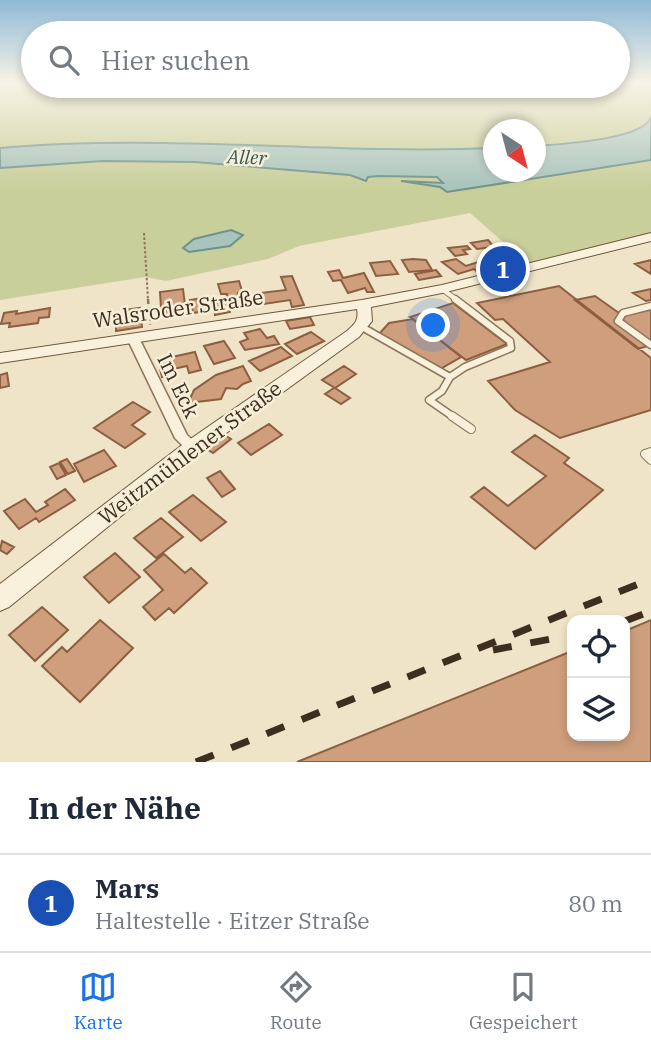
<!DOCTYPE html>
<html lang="de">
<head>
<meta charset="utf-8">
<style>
  :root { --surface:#fff; --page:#f2f2f3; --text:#1f2937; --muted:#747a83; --line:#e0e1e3; --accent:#1a73e8 }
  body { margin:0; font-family:"IBM Plex Serif",serif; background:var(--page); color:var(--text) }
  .controls { position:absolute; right:21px; bottom:21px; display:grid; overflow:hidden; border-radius:14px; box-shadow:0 4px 10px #0003 }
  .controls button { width:63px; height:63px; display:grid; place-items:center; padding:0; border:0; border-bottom:2px solid var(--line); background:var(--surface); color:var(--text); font:35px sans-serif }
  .compass { position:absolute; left:483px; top:119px; width:63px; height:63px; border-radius:50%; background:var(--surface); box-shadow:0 4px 10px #0003; rotate:144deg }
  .you { position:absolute; left:434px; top:326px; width:24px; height:24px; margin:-18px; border:5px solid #fff; border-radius:50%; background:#1a73e8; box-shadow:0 0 0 10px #1a73e833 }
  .badge { display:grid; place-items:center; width:46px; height:46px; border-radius:50%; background:var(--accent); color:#fff; font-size:23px; font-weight:700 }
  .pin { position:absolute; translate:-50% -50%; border:4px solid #fff; box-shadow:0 2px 7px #0006 }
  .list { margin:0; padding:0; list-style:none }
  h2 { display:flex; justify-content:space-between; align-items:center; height:91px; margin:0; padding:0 28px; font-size:30px }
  h2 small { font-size:23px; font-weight:400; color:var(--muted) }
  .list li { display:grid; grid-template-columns:46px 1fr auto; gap:21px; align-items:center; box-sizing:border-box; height:98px; padding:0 28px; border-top:2px solid var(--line) }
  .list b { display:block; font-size:26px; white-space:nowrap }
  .list p { margin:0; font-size:23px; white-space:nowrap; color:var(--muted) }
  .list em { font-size:23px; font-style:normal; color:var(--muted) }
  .icon { flex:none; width:38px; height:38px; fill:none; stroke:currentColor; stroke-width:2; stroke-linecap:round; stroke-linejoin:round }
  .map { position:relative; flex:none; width:651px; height:762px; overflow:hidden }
  .search { position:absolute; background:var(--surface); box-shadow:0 4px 10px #0003; left:21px; right:21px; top:21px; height:77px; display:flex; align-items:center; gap:18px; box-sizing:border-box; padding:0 24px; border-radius:38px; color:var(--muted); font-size:26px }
  .sheet { height:189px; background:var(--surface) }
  nav { display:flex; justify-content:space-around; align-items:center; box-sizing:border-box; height:98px; border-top:2px solid var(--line); background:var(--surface); font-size:19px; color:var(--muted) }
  nav a { display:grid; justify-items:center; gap:4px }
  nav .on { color:var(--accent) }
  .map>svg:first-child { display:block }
</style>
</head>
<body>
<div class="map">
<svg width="651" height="762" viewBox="0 0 651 762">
  <rect width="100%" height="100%" fill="#f0e4c8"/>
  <path fill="#c9cf9b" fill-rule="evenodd" d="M0,82H33V86H618V82H651V234L528,264L470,213L299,246L268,259L166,281L145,277L0,300ZM494,130H536V172H494Z"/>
  <path fill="#a9c4bc" stroke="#6f938a" stroke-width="2" d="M651,117V160L447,192L440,187L401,181L443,183L437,177L378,176L368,177L366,181L350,175L195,162L103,161L0,168V148C164,133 329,155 493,148L494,172H536V146C559,144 643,140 651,117Z
    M231,230L243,235L230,246L189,252L183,248L194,239Z"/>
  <path fill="#cf9f7d" stroke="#8d5f41" stroke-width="2" d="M488,240L494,247L477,249L471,243Z
    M467,246L470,249L463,250L467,254L455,256L448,248Z
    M498,249L512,260L497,263L488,256L494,255L489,251Z
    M413,259L426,260L432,270L409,272L402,260Z
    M456,259L466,266L478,262L489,270L479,273L474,269L458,274L442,262Z
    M651,260V274L635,264Z
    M390,261L398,274L376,276L370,263Z
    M339,270L343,278L364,273L374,292H367L365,288L348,293L341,280L333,281L328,272Z
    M436,270L441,276L419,280L415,274Z
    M292,276L304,305L292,307L290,300L264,304L260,293L286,290L281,277Z
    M239,281L242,291L238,293L241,302L230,309V312L215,315L214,306L223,305L218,303L227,296V294H221L218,284Z
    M559,286L651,358V410L560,438L515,410L488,381L550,362L503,319L495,320L477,303Z
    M183,289L185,305L161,308L160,292Z
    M651,289V300L646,301L633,293Z
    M595,296L619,313L651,305V345L638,349L575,300Z
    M209,297L212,310L193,313L190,300Z
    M453,303L507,344L466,360L410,317Z
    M185,307L187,314L167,317L166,310Z
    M50,308L49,317L39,318L38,323L9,327L10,323L1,324L4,313L17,311L16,314Z
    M140,308L142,327L116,331V321L125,320V310Z
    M310,317L314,325L290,329L286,321Z
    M413,319L461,357L440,369L379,334L389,323Z
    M260,329L267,338L274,336L279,344L245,350L240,342L248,339L244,333Z
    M311,332L324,341L297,354L285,344Z
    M224,341L235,358L214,364L204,346Z
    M281,347L292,356L260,371L249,361Z
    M195,352L201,370L189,373L187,366L173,369L174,375L162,377L158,360Z
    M243,366L251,381L243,384L237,389L226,388L221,399L188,403L194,390L216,375Z
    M344,366L356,374L335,388L322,380Z
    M7,373L9,386L0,388V375Z
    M334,388H335L350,398L341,404L325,394Z
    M133,402L150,412L132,425L145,434L125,448L94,428Z
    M269,424L282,435L251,455L238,443Z
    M223,434L231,439L213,453L205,448Z
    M535,435L569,458L564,463L603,490L535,549L471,497L484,487L508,506L546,476L512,452Z
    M104,450L116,466L84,482L74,464Z
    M67,459L75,471L68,474L60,462Z
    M59,463L66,475L57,479L50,467Z
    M220,471L235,489L222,497L207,478Z
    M65,489L75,500L39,522L36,518L19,529L4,511L25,499L36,512L48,505L45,502Z
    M193,495L226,522L201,541L169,512Z
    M161,518L183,537L156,558L134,538Z
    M2,541L14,547L7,554L0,550Z
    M115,553L140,577L109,603L84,577Z
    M164,554L185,573L191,568L207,583L174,613L169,608L155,620L143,607L163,590L144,570Z
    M42,607L68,630L35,661L9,635Z
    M100,620L133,648L80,702L42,666L62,647L67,652Z
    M651,620V762H297L572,651V736H625V631Z"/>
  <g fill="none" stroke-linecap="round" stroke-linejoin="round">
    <defs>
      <path id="lane-far2" d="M442,289L457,300"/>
      <path id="lane-far1" d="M651,306L623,313L618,321L651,345
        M362,327L450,377L465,367L511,348L510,341L455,299
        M450,377L442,391L429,400L455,418"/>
      <path id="lane" d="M452,416L471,429
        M651,452L645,454L651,460"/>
      <path id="street" d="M133,335L139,338L187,435L200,447L198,451H188L175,438L127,338Z"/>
      <path id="secondary" d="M651,233V241L442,293L371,307L372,321L359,337L200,452L9,607L0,611V584L186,442L347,331C355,324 359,320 357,309L0,363V353L362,300L442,285Z"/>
    </defs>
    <use href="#lane-far2" stroke="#8d765c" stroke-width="6"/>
    <use href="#lane-far1" stroke="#8d765c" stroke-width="9"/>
    <use href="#lane" stroke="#8d765c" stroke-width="10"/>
    <use href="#street" stroke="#8d765c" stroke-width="3"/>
    <use href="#secondary" stroke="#6f573f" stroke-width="2"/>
    <path stroke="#8d765c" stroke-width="2" stroke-dasharray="2.5 2" stroke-linecap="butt" d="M144,233L148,300"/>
    <path stroke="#8d765c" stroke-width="2.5" stroke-dasharray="5 3.5" stroke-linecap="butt" d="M148,299L150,325"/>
    <use href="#lane-far2" stroke="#faf1dc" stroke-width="4.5"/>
    <use href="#lane-far1" stroke="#faf1dc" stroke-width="6"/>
    <use href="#lane" stroke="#faf1dc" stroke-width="8"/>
    <use href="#street" fill="#faf1dc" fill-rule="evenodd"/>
    <use href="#secondary" fill="#faf1dc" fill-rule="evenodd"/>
    <path stroke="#3d2e20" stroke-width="7" stroke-dasharray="19 19" stroke-linecap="butt" d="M625,621L651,611
      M493,650L572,635
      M196,762L651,579"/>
  </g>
  <linearGradient id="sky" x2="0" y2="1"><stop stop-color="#8fbad6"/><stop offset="0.44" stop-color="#f8f3e6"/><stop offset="1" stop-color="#f8f3e6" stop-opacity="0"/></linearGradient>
  <rect width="651" height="188" fill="url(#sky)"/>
  <g text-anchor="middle" stroke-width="5" stroke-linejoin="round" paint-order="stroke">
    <g font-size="19" font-style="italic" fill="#2f5d5a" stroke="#f7eed8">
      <text transform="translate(247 157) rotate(2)" y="7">Aller</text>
    </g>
    <g font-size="21" fill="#3d2e20" stroke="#f7eed8">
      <text transform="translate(178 309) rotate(-8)" y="7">Walsroder Straße</text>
      <text transform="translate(178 386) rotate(64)" y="7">Im Eck</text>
      <text transform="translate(190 453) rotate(-37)" y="7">Weitzmühlener Straße</text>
    </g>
  </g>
</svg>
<div class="controls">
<button><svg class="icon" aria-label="locate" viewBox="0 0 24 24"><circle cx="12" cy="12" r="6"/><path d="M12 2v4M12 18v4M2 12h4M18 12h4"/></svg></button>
<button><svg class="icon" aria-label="layers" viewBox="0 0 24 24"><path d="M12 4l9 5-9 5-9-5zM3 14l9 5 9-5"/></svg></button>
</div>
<svg class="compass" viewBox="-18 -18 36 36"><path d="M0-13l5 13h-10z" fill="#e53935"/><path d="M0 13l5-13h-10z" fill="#747a83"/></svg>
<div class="you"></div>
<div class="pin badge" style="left:503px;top:269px;background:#1a4fb4">1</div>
<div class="search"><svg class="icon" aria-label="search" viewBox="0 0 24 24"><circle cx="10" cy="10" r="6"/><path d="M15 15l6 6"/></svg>Hier suchen</div>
</div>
<section class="sheet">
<h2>In der Nähe<small></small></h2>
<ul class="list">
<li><span class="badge" style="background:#1a4fb4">1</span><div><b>Mars</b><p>Haltestelle · Eitzer Straße</p></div><em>80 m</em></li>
</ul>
</section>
<nav>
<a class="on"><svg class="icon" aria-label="map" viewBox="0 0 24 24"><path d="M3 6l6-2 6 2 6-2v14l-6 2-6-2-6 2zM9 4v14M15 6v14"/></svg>Karte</a>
<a><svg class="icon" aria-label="directions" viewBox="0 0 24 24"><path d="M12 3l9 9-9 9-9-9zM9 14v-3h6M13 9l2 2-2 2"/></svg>Route</a>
<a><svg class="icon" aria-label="saved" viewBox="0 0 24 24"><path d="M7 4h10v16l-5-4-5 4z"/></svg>Gespeichert</a>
</nav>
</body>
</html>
